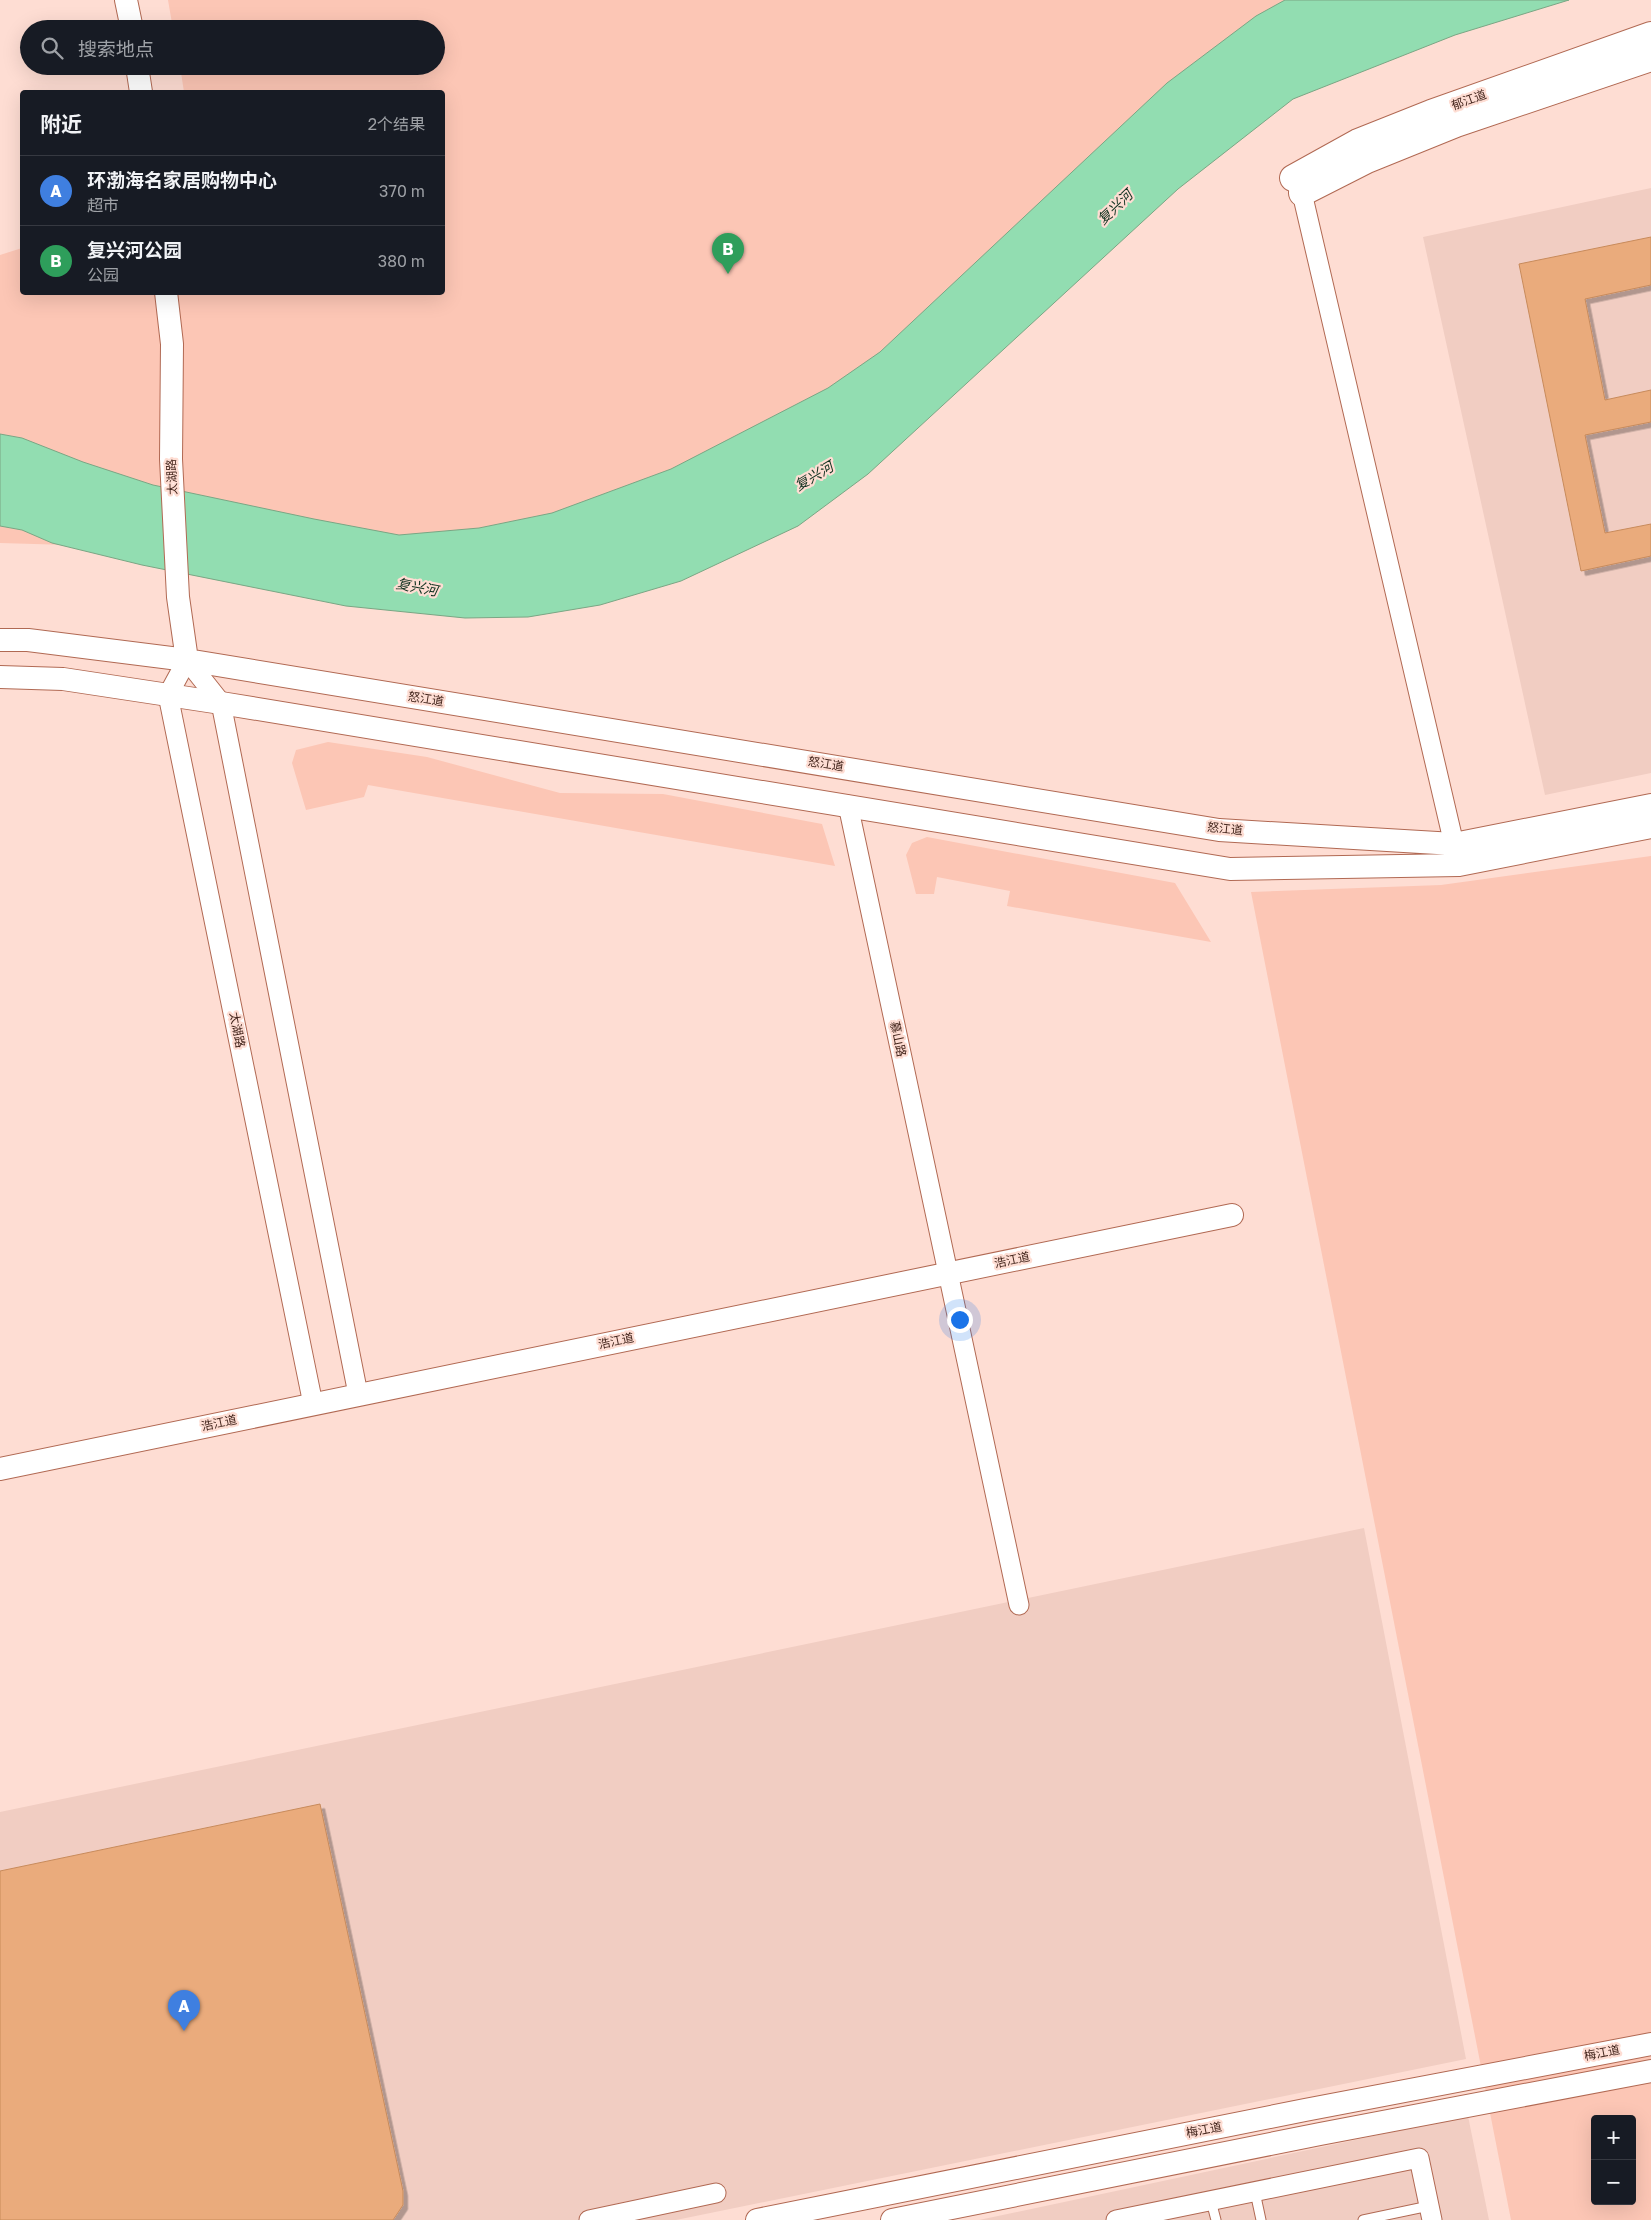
<!DOCTYPE html>
<html lang="zh">
<head>
<meta charset="utf-8">
<style>
  :root { --surface:#171b24; --page:#20242c; --text:#f1f3f6; --muted:#9ea1a6; --line:#363941; --accent:#2563eb }
  body { margin:0; font-family:"Golos Text","Noto Sans SC",sans-serif; background:var(--page); color:var(--text) }
  .controls { position:absolute; right:15px; bottom:15px; display:grid; overflow:hidden; border-radius:5px; box-shadow:0 5px 20px #0002 }
  .controls button { width:45px; height:45px; display:grid; place-items:center; padding:0; border:0; border-bottom:1px solid var(--line); background:var(--surface); color:var(--text); font:25px sans-serif }
  .you { position:absolute; left:959px; top:1319px; width:18px; height:18px; margin:-12px; border:4px solid #fff; border-radius:50%; background:#1a73e8; box-shadow:0 0 0 8px #1a73e833 }
  .badge { display:grid; place-items:center; width:32px; height:32px; border-radius:50%; background:var(--accent); color:#fff; font-size:16px; font-weight:700 }
  .pin { position:absolute; translate:-50% -41px; filter:drop-shadow(0 1px 2px #0008) }
  .pin::after { content:''; position:absolute; top:26px; width:18px; height:15px; background:inherit; clip-path:polygon(0 0,100% 0,50% 100%) }
  .list { margin:0; padding:0; list-style:none }
  h2 { display:flex; justify-content:space-between; align-items:center; height:65px; margin:0; padding:0 20px; font-size:21px }
  h2 small { font-size:16px; font-weight:400; color:var(--muted) }
  .list li { display:grid; grid-template-columns:32px 1fr auto; gap:15px; align-items:center; box-sizing:border-box; height:70px; padding:0 20px; border-top:1px solid var(--line) }
  .list b { display:block; font-size:19px; white-space:nowrap }
  .list p { margin:0; font-size:16px; white-space:nowrap; color:var(--muted) }
  .list em { font-size:16px; font-style:normal; color:var(--muted) }
  .icon { flex:none; width:28px; height:28px; fill:none; stroke:currentColor; stroke-width:2; stroke-linecap:round; stroke-linejoin:round }
  .map { position:relative; flex:none; width:1651px; height:2220px; overflow:hidden }
  .search { position:absolute; background:var(--surface); box-shadow:0 5px 20px #0002; left:20px; top:20px; width:425px; height:55px; display:flex; align-items:center; gap:12px; box-sizing:border-box; padding:0 18px; border-radius:28px; color:var(--muted); font-size:19px }
  .panel { position:absolute; background:var(--surface); box-shadow:0 5px 20px #0002; left:20px; top:90px; width:425px; height:205px; border-radius:5px }
  .map>svg:first-child { display:block }
</style>
</head>
<body>
<div class="map">
<svg width="1651" height="2220" viewBox="0 0 1651 2220">
  <defs>
    <filter id="shadow"><feDropShadow dx="4.5" dy="4.5" stdDeviation="0" flood-color="#0004"/></filter>
  </defs>
  <rect width="100%" height="100%" fill="#feddd3"/>
  <path fill="#f1cdc2" d="M1651,188V773L1545,795L1423,237Z
    M1364,1528L1466,2059L676,2220H0V1812Z
    M1468,2116L1489,2220H979Z"/>
  <path fill="#fcc6b5" fill-rule="evenodd" d="M168,0H1430L1263,54L789,471L478,557L0,543V255L22,248V292H442V92H184L180,66H436V29H173Z
    M328,742L427,757L560,793L663,794L822,824L835,866L368,785L364,797L306,810L292,763L296,750Z
    M927,837L1175,883L1211,942L1007,906L1010,891L937,877L934,894H916L906,855L912,843Z
    M1651,856V2220H1511L1251,892L1441,885ZM1595,2119H1632V2201H1595Z"/>
  <path fill="#92ddb1" stroke="#7aa684" d="M1285,0H1569L1455,35L1293,99L1178,189L868,474L798,526L681,581L600,605L528,617L465,618L346,606L142,565L52,543L22,530L0,526V434L22,438L83,462L153,485L314,519L399,535L479,528L552,513L671,469L828,388L880,352L1167,83L1256,16Z"/>
  <path fill="#eaab7b" stroke="#c88b5c" filter="url(#shadow)" d="M1651,237V285L1585,299L1605,400L1651,390V422L1585,435L1605,533L1651,524V556L1581,571L1519,264Z
    M320,1804L403,2191V2205L393,2220H0V1871Z"/>
  <g fill="none" stroke-linecap="round" stroke-linejoin="round">
    <defs>
      <path id="service" d="M1255,2192L1261,2220
        M1211,2201L1216,2220
        M1363,2220L1429,2206"/>
      <path id="minor" d="M1296,184L1302,193L1457,857
        M848,805L1019,1605
        M313,1404L168,695L187,660L221,703L358,1394
        M589,2220L716,2193
        M1116,2220L1419,2158L1432,2220"/>
      <path id="tertiary" d="M126,0L132,29
        M137,66L141,92
        M166,292L172,344L171,459L178,597L187,660
        M0,640H28L187,660L1219,830L1454,844L1651,805
        M0,677L63,679L221,703L1230,869L1459,865L1651,827
        M0,1469L1232,1215
        M757,2220L1305,2110L1651,2044
        M892,2220L1320,2134L1651,2071"/>
      <path id="secondary" d="M1293,178L1358,142L1431,113L1651,35
        M1302,193L1367,160L1456,124L1651,58"/>
    </defs>
    <use href="#service" stroke="#b16953" stroke-width="11"/>
    <use href="#minor" stroke="#b16953" stroke-width="21"/>
    <use href="#tertiary" stroke="#b16953" stroke-width="24"/>
    <use href="#secondary" stroke="#b16953" stroke-width="28"/>
    <use href="#service" stroke="#fff" stroke-width="9"/>
    <use href="#minor" stroke="#fff" stroke-width="19"/>
    <use href="#tertiary" stroke="#fff" stroke-width="22"/>
    <use href="#secondary" stroke="#fff" stroke-width="26"/>
  </g>
  <g text-anchor="middle" stroke-width="4.5" stroke-linejoin="round" paint-order="stroke">
    <g font-size="12" fill="#43251c" stroke="#feddd3">
      <text transform="translate(1469 100) rotate(-20)" y="4">郁江道</text>
      <text transform="translate(172 477) rotate(-92)" y="4">太湖路</text>
      <text transform="translate(426 699) rotate(9)" y="4">怒江道</text>
      <text transform="translate(826 764) rotate(9)" y="4">怒江道</text>
      <text transform="translate(1225 829) rotate(6)" y="4">怒江道</text>
      <text transform="translate(237 1030) rotate(79)" y="4">太湖路</text>
      <text transform="translate(898 1039) rotate(78)" y="4">慕山路</text>
      <text transform="translate(1012 1260) rotate(-12)" y="4">浩江道</text>
      <text transform="translate(616 1341) rotate(-12)" y="4">浩江道</text>
      <text transform="translate(219 1423) rotate(-12)" y="4">浩江道</text>
      <text transform="translate(1602 2053) rotate(-11)" y="4">梅江道</text>
      <text transform="translate(1204 2130) rotate(-11)" y="4">梅江道</text>
    </g>
    <g font-size="14" font-style="italic" fill="#103120" stroke="#feddd3">
      <text transform="translate(1115 207) rotate(-44)" y="5">复兴河</text>
      <text transform="translate(814 476) rotate(-31)" y="5">复兴河</text>
      <text transform="translate(417 587) rotate(11)" y="5">复兴河</text>
    </g>
  </g>
</svg>
<div class="controls">
<button>+</button>
<button>−</button>
</div>
<div class="you"></div>
<div class="pin badge" style="left:184px;top:2031px;background:#3f7fe0">A</div>
<div class="pin badge" style="left:728px;top:274px;background:#2e9e5b">B</div>
<div class="search"><svg class="icon" aria-label="search" viewBox="0 0 24 24"><circle cx="10" cy="10" r="6"/><path d="M15 15l6 6"/></svg>搜索地点</div>
<section class="panel">
<h2>附近<small>2个结果</small></h2>
<ul class="list">
<li><span class="badge" style="background:#3f7fe0">A</span><div><b>环渤海名家居购物中心</b><p>超市</p></div><em>370 m</em></li>
<li><span class="badge" style="background:#2e9e5b">B</span><div><b>复兴河公园</b><p>公园</p></div><em>380 m</em></li>
</ul>
</section>
</div>
</body>
</html>
